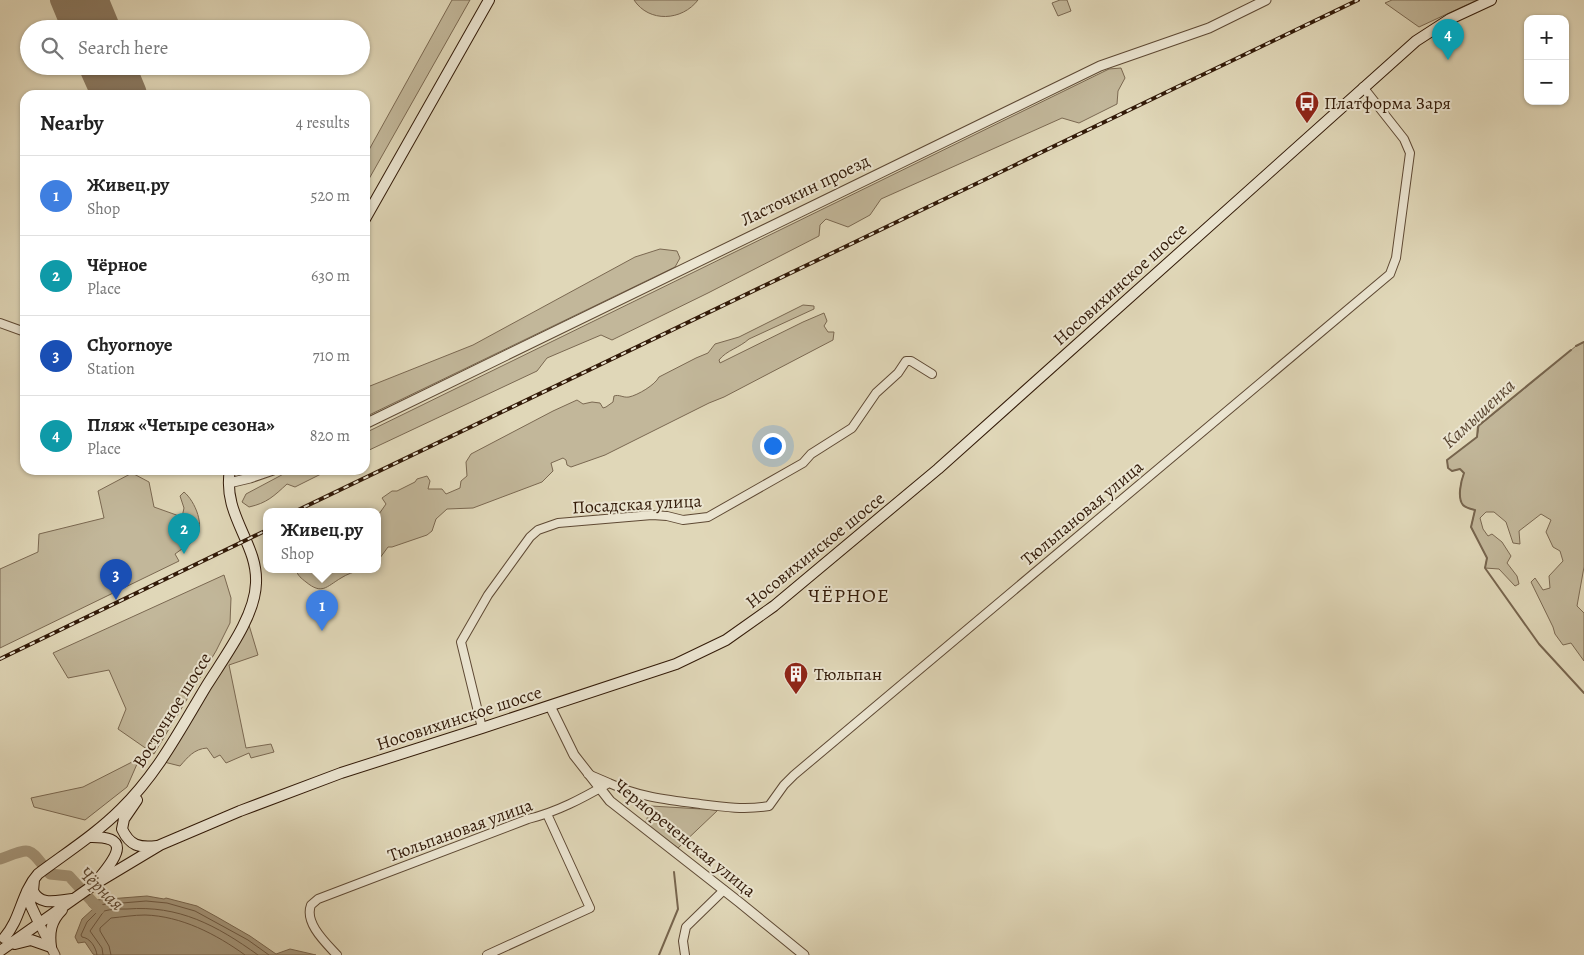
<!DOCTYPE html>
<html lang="en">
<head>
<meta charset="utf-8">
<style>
  :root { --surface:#fff; --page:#f6f6f6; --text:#222; --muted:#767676; --line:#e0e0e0; --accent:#8f2418 }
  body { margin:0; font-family:Alegreya,serif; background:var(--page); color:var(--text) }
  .controls { position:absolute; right:15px; top:15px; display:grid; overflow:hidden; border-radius:10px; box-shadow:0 1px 4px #0004 }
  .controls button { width:45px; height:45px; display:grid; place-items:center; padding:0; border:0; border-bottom:1px solid var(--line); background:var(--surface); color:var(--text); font:25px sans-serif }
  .you { position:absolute; left:772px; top:445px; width:18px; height:18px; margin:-12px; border:4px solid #fff; border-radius:50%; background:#1a73e8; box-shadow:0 0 0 8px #1a73e833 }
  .badge { display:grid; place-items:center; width:32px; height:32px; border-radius:50%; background:var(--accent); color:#fff; font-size:16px; font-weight:700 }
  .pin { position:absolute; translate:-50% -41px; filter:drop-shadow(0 1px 2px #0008) }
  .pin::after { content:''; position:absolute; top:26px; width:18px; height:15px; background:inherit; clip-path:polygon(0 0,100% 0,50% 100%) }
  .popup { position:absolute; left:263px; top:508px; width:118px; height:65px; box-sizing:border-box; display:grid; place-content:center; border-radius:10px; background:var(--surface); filter:drop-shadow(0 1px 4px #0005); font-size:16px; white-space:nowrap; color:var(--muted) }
  .popup b { font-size:19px; color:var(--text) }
  .popup::after { content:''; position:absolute; left:50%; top:100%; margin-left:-10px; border:10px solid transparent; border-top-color:var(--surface) }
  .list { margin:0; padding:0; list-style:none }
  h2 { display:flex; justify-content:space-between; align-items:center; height:65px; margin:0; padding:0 20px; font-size:21px }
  h2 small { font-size:16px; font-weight:400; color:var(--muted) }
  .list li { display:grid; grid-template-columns:32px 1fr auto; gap:15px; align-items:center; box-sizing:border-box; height:80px; padding:0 20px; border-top:1px solid var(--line) }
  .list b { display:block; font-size:19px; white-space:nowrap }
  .list p { margin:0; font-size:16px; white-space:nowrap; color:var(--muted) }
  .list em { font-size:16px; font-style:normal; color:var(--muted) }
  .icon { flex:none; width:28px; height:28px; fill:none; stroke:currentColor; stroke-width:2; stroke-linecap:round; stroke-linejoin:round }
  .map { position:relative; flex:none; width:1584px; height:955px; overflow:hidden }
  .search { position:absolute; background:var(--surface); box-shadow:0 1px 4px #0004; left:20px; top:20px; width:350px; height:55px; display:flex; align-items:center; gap:12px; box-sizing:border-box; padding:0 18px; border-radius:28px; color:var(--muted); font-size:19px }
  .panel { position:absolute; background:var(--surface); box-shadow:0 1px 4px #0004; left:20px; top:90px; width:350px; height:385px; border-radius:15px }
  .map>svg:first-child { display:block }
</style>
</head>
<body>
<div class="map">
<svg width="1584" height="955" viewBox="0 0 1584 955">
  <rect width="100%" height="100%" fill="#e0d7b8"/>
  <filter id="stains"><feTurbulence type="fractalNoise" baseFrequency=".004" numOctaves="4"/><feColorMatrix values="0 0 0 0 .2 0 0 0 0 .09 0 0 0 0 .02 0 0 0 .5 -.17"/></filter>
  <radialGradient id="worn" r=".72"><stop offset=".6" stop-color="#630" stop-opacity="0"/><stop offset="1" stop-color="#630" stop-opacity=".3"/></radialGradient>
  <path fill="#c2b79a" stroke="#7a6851" d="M452,0H470L365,186V157Z
    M634,0H698C682,21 649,23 634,0Z
    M1060,0H1067L1071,11L1058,16L1052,3Z
    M1392,0H1477L1419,27L1385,3Z
    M1121,68L1125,78L1118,91L1117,104L1079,123L1062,118L881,199L870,215L848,227L826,219L820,225L819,236L708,293L612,340L601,335L547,358L537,371L365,452V433L1109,69Z
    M660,249L677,251L680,258L675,267L365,417V388L473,345L635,257Z
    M803,305L814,306V309L749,339C739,348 727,350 719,360L720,363L803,322L824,313L827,321L824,326L828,332H834L833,340L724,397L709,403L605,455L571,467L567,465L566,460L563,458L551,463L553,471L542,482L473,508L447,509L436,519L432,531L427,535L392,547H388L377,562V521L379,514L386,504L382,498L392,491H397L415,482L417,479L427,476L430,481L428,489H442L446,494L460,488L461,481L467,476L466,462L471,454L553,411L577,400L583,404L592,402L600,403L603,408L606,407L613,402L614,396C619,394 623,398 629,397C638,395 655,385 659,377L696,358L708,353L715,344L739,337Z
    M1584,342V567L1577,606L1584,613V661L1571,643L1563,645L1555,634L1553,627L1531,582L1535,578L1543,590L1550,588L1549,576L1563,561L1560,551L1553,547L1546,532L1551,520L1541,514L1519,531L1520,544L1513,543L1506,522L1494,512H1486L1480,518L1483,529L1488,536L1492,534L1502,542L1511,556L1507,563L1517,576L1519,584L1515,586L1499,569L1485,568L1487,558L1471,527L1475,510C1471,509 1466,508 1463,505C1457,498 1461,481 1464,473L1460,469L1452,471L1448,468L1447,460L1477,437L1479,426L1576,346Z
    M291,470H329L295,487L287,484C274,496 267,503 249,507L242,502L246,494Z
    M132,473L149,482L154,507L182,517L184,508L180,496L184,492C195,501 206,527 195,539C190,545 181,549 175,554L179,561L0,648V569L38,552L39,534L104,518L98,491Z
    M296,570H360C354,572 347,574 341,578C326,587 322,595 306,582C301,578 298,576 296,570Z
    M224,575L231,598L230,623L216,651L154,754L118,729L126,709L109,670L68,678L53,653Z
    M249,625L258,655L229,665L246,748L271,744L274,752L251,758L249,753L226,763L220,755L214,758L207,748C194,749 188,757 180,766L164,762Z
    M134,761L137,764L127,787L85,820L34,807L31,798L83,787Z
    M651,806L718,810L678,848L645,825Z"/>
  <path fill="#a5977c" stroke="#77654e" d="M147,896L164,899L166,898L197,906L217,917L250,936L276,954L290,949L316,955H95L93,954L85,942L78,943L75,937L82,919L93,909L89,906V899L96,900Z"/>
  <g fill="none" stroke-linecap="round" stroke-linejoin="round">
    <path stroke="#6c5842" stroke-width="1" d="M97,955C96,947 90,938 82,937L81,935L87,922L97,912L98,905L146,901L167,903L195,911L248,940L269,955
      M103,955L102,948L90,931L104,911C111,909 119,909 127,909C179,905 216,925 258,955
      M111,955L109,946L100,931V928L111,918C122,917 134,915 145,915C181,916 216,934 245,955"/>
    <path stroke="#77654e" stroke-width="2" d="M1576,346L1584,342
      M1571,350L1478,426L1477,437L1447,460L1448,468L1452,471L1460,469L1464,473C1461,481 1457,498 1463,505C1466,508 1471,509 1475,510L1471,527L1487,558L1485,568L1539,644L1584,693
      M659,955L678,909L674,872"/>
    <path stroke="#a5977c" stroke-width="11" d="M0,859C34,847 27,846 50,874L69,876L99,909"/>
    <path stroke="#897860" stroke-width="18" d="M59,0L71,29
      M87,66L100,95"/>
    <path stroke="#897860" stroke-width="42" d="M87,0L99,29
      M114,66L126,95"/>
    <defs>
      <path id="minor" d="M0,323L25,332
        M482,728L461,642L488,595L530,537L538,530L558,523L652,515L667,516L683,520L708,517L803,463L811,454L852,428L876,393L898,373L906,361H911L932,374
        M588,774L609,783
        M337,955C326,943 304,923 311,905L318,899L528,819C557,812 583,798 609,783C639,797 667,800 700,804C723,807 745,810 769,806L784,785L794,775L1390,274L1396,258L1410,153L1404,139L1363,87
        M487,955L590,908L547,814
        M685,955L683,941L686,927L724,890"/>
      <path id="tertiary" d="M365,424L1100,66L1209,28L1266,0
        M247,470L251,472L261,473
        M229,483L250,478L273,470
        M550,706L574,755L610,801L739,902L804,955
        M39,923L55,955"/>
      <path id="secondary" d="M365,219L489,0
        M137,800L124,819L122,829C130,846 139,848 157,846
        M89,837C130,836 119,854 100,877
        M34,880L33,891C41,907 58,900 72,899
        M27,891L31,906L39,923
        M4,938C21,919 21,893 38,874C66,853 96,834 121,809C158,773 181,728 207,685C225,656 255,617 256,583C258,543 222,515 230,470
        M15,944L31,940L51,947C49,932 51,921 62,910
        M0,951L95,884L160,845L240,811L341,773L482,728L676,664L726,640L774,606L938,469L1416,41L1450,19L1491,0"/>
    </defs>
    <use href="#minor" stroke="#5e4934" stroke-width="10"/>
    <use href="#tertiary" stroke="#5e4934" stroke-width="11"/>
    <use href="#secondary" stroke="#321a08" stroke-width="12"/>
    <use href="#minor" stroke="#ebe5d1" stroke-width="8"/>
    <use href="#tertiary" stroke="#ebe5d1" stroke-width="9"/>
    <use href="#secondary" stroke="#ebe5d1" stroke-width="10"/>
    <defs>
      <path id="rail" d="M294,512L1358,0
        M0,659L267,530"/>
    </defs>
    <use href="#rail" stroke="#321a08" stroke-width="4"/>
    <use href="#rail" stroke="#ebe5d1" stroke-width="2" stroke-dasharray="5.5" stroke-linecap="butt"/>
  </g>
  <defs>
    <symbol id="bus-pin" viewBox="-11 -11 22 30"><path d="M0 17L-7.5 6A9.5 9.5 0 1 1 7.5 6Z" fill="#8f2418" stroke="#ebe5d1"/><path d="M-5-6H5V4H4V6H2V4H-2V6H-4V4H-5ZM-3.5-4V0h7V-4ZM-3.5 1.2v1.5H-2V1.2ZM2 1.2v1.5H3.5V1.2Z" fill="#fff"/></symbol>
    <symbol id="building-pin" viewBox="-11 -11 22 30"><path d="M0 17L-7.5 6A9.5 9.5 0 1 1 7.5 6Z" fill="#8f2418" stroke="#ebe5d1"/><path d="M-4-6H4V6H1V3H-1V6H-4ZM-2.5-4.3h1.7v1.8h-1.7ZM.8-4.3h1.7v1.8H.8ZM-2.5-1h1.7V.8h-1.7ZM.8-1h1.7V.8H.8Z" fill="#fff"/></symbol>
  </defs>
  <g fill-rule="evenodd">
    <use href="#bus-pin" x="1293" y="89" width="28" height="38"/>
    <use href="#building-pin" x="782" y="660" width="28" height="38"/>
  </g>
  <g text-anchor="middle" stroke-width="4" stroke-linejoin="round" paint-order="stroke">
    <g font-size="18" fill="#321a08" stroke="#ebe5d1" text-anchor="start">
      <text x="1324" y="109">Платформа Заря</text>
      <text x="814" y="680">Тюльпан</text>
    </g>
    <g font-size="18" fill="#321a08" stroke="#ebe5d1">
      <text transform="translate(805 190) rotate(-26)" y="6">Ласточкин проезд</text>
      <text transform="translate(1120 284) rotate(-42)" y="6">Носовихинское шоссе</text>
      <text transform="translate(637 504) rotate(-3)" y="6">Посадская улица</text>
      <text transform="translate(1082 513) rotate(-40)" y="6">Тюльпановая улица</text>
      <text transform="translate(815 550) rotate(-39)" y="6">Носовихинское шоссе</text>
      <text transform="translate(172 710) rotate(-58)" y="6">Восточное шоссе</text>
      <text transform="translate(459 718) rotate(-18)" y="6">Носовихинское шоссе</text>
      <text transform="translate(460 830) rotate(-20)" y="6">Тюльпановая улица</text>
      <text transform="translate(685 838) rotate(39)" y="6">Чернореченская улица</text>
    </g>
    <g font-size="19" font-style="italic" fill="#5a4631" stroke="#ebe5d1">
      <text transform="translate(1478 413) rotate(-43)" y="7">Камышенка</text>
      <text transform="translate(102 888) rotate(44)" y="7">Чёрная</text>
    </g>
    <g font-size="20" letter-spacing="1" fill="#321a08" stroke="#ebe5d1">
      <text x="849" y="602">ЧЁРНОЕ</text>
    </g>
  </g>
  <rect width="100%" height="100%" filter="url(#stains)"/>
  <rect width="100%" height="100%" fill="url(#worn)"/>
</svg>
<div class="controls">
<button>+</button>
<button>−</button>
</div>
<div class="you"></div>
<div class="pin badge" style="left:322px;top:631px;background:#3f7fe0">1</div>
<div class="popup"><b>Живец.ру</b>Shop</div>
<div class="pin badge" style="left:184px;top:554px;background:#0f9aa8">2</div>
<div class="pin badge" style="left:116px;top:600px;background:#1a4fb4">3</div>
<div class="pin badge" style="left:1448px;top:60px;background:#0f9aa8">4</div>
<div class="search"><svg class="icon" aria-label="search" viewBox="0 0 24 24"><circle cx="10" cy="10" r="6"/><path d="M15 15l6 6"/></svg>Search here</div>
<section class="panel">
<h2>Nearby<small>4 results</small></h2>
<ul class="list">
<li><span class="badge" style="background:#3f7fe0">1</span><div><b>Живец.ру</b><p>Shop</p></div><em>520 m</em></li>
<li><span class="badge" style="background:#0f9aa8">2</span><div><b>Чёрное</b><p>Place</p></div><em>630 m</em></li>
<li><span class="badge" style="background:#1a4fb4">3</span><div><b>Chyornoye</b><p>Station</p></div><em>710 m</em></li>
<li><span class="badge" style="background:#0f9aa8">4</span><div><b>Пляж «Четыре сезона»</b><p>Place</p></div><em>820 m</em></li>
</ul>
</section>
</div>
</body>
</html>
